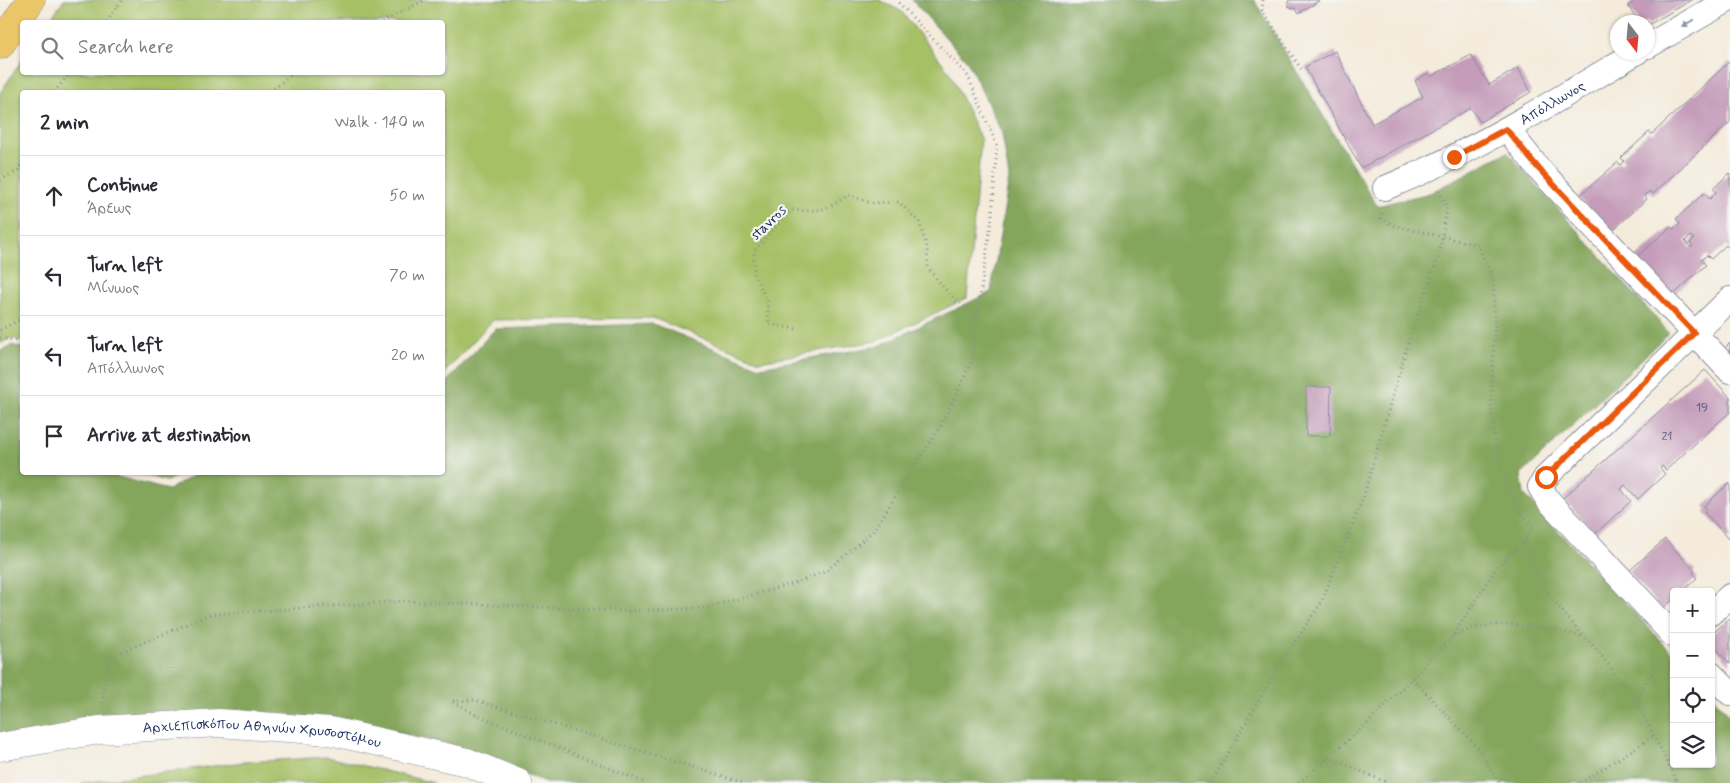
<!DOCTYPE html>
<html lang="en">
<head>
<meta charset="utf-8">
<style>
  :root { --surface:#fff; --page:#f2f2f3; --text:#2b2b33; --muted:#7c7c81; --line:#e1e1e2 }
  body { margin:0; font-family:Mynerve,sans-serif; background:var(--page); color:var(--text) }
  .controls { position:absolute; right:15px; bottom:15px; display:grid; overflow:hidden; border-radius:5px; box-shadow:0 1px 4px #0004 }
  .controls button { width:45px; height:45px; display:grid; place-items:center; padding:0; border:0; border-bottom:1px solid var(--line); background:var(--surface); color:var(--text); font:25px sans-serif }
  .compass { position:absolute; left:1610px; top:15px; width:45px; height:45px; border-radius:50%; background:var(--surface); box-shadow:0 1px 4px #0004; rotate:164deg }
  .stop { position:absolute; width:15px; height:15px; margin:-11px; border:4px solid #ea580c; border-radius:50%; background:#fff }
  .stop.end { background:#ea580c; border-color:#fff; box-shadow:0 1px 5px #0008 }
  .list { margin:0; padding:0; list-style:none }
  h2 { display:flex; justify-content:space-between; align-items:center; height:65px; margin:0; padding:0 20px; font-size:21px }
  h2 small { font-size:16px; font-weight:400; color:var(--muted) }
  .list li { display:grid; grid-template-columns:32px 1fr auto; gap:15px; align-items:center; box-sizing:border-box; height:80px; padding:0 20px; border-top:1px solid var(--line) }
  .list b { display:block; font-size:19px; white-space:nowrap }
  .list p { margin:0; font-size:16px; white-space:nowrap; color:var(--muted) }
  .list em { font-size:16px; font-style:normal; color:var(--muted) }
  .icon { flex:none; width:28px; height:28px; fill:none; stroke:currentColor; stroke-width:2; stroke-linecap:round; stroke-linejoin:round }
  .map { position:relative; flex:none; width:1730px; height:783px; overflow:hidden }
  .search { position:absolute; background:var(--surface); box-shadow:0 1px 4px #0004; left:20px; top:20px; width:425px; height:55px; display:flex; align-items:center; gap:12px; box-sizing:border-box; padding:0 18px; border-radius:5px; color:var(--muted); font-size:19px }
  .panel { position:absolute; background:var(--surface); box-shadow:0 1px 4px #0004; left:20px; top:90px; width:425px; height:385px; border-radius:5px }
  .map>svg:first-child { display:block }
</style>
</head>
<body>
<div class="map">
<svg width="1730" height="783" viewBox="0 0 1730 783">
  <rect width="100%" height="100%" fill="#f6f6f2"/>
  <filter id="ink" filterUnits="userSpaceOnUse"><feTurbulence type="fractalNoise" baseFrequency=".02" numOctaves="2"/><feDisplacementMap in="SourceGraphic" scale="10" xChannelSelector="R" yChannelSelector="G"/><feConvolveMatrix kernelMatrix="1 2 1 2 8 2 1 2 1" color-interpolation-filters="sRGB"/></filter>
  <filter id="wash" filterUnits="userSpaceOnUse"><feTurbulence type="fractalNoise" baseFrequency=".0096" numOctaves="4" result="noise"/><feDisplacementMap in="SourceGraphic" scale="20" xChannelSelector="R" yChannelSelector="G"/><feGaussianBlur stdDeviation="1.12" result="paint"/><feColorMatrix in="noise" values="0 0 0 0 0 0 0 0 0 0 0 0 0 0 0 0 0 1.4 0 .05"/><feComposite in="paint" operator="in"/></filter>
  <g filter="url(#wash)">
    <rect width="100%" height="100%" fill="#f4ebdb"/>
    <path fill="#a6c066" stroke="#607862" d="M64,0H879L901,11L949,71L981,140L967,298L876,341L760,361L653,318L493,320L443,374L442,92H22V341L11,338L0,344V93L22,60V72H442V22H48Z
      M137,473H181L167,481Z
      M328,757L434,783H82L244,762Z"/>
    <path fill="#84a65b" stroke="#506a5c" d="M912,0H1254L1377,206L1430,193L1507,152L1669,333L1521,475L1524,494L1674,655V764H1711V695L1730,715V783H548L459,747L376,728L0,734V351L12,345L22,348V472L103,473L168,490L198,473L442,472L443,386L495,329L653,324L760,367L879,346L991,292L1009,178L1002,133L968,62Z"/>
    <g id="blocks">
      <path fill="#c49cb9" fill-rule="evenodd" d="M1289,0H1320L1299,13L1296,8H1292L1288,6V2Z
        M1635,0H1692L1648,25V22H1639L1628,6Z
        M1335,51L1372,124L1423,97L1415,81L1428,73L1430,77L1471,55L1489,85L1518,68L1531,92L1480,122L1471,108L1361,168L1305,67Z
        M1730,61V122L1653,194L1650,191L1644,195L1647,199L1611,232L1578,197L1618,162L1620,165L1624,161L1621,158L1649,132L1652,134Z
        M1730,173V249L1726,245L1711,259L1707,255L1701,260L1706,265L1670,298L1634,259L1671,227L1673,229L1680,224L1676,219L1704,193L1710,199L1716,192L1713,188ZM1691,236L1694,239L1690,243L1693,246L1691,248L1685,241Z
        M1730,343V363L1723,350Z
        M1705,370L1730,397V412L1666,470L1662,466L1660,468L1665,474L1638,499L1625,485L1621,489L1631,501L1595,534L1563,498Z
        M1306,387H1331L1330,436H1306Z
        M1730,483V540L1704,512L1707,510L1704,506Z
        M1665,539L1695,571L1693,573L1697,578L1682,592H1674V599L1662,609L1628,572Z
        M1730,618V664L1711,643V635Z"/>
    </g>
  </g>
  <g filter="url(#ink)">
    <use href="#blocks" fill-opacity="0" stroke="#888d9c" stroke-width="1"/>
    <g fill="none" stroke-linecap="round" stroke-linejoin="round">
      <defs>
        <g id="minor">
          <path d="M1648,46L1728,0"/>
          <path d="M1507,129L1539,169L1730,371"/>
          <path id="s1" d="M1385,188C1474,152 1555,101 1637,52"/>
          <path d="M1711,613L1730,596"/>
          <path d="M1674,636L1548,500L1540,487L1546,477L1730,299"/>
          <path d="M1711,674L1730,693"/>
        </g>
        <g id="tertiary">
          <path id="s2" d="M0,747L99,730L219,723L330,731L467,762L518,783"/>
        </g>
        <path id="primary" d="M0,45L31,0"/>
      </defs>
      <use href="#minor" stroke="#888d9c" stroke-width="26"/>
      <use href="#tertiary" stroke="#888d9c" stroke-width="29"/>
      <use href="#primary" stroke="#888d9c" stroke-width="29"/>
      <path stroke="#888d9c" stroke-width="3" stroke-dasharray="1 4" stroke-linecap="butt" d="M1263,0L1262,10L1301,69
        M107,22L117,6L123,0
        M382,22L425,0
        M54,92L71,72
        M270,92L295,72
        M0,180L18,171L22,161
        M1382,213L1381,218L1392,225L1478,245L1493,279L1495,325L1491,405L1498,461L1517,509L1533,527
        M796,329L769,324L767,301L754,274V251L791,210C819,212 826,210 848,195L872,203L899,202L919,222L927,247L928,268L949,294L977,316
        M0,330L22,318
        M0,338L22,342
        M1524,542L1533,566L1551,598L1580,632L1597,650L1636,701
        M1453,636C1461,633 1470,629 1479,627C1515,621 1549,627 1583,637
        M1665,658L1648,678L1636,701L1678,783
        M1412,678L1478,748L1499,783
        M453,701L475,700L744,783
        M453,702L475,714L646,783
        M102,703L109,657L211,614L405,601L630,611L705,608L799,582L826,571L849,552L874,530L943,422L973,359L977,317L992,217L997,146L968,76L896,0
        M1329,757L1388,783
        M1211,783L1274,674L1322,601L1364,495L1407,346L1438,258L1447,208L1439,191
        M1299,783L1368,723L1452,637L1497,567L1524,542L1533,527
        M1580,783L1654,736"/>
      <use href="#minor" stroke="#fff" stroke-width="24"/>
      <use href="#tertiary" stroke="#fff" stroke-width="28"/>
      <use href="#primary" stroke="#ebc669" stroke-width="28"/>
    </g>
    <defs><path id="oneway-solid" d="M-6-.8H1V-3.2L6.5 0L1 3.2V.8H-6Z" transform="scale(1.25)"/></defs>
    <use fill="#8d97ae" href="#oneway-solid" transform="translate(1688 23) rotate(150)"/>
  </g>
  <g fill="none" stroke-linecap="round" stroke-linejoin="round" filter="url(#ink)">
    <path stroke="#ea580c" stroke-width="6" d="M1454,157L1506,129L1539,169L1694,333L1546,477"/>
  </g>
  <g text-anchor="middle" stroke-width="4.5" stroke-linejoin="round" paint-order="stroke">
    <g font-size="12" fill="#454a75">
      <text x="1702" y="411">19</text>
      <text x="1667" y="440">21</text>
    </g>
    <g font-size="15" fill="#1b2f5e" stroke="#f6f6f2">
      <text dy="5" stroke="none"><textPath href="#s1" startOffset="188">Απόλλωνος</textPath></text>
      <text transform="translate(768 222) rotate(-44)" y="5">stavros</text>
      <text dy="5" stroke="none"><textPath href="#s2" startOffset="264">Αρχιεπισκόπου Αθηνών Χρυσοστόμου</textPath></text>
    </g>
  </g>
</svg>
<div class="controls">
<button>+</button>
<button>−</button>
<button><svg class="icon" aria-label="locate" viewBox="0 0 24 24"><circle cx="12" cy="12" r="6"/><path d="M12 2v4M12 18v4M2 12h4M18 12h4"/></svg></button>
<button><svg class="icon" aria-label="layers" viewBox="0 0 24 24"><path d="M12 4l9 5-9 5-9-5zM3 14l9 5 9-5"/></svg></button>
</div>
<svg class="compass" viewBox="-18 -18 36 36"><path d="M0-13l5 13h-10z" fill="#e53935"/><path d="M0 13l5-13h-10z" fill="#7c7c81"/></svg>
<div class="stop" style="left:1546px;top:477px"></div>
<div class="stop end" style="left:1454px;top:157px"></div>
<div class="search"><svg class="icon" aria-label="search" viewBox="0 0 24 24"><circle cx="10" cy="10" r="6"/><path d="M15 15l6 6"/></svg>Search here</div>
<section class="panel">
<h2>2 min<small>Walk · 140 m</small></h2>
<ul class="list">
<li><svg class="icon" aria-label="ahead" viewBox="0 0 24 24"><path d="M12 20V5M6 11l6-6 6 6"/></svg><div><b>Continue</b><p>Άρεως</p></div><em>50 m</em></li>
<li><svg class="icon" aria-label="left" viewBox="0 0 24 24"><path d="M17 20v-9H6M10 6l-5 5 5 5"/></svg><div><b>Turn left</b><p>Μίνωος</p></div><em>70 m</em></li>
<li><svg class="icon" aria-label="left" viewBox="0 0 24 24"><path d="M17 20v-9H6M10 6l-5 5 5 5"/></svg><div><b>Turn left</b><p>Απόλλωνος</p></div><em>20 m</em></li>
<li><svg class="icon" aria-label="arrive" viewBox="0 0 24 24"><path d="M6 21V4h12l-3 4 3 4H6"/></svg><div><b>Arrive at destination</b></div></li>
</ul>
</section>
</div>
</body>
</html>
